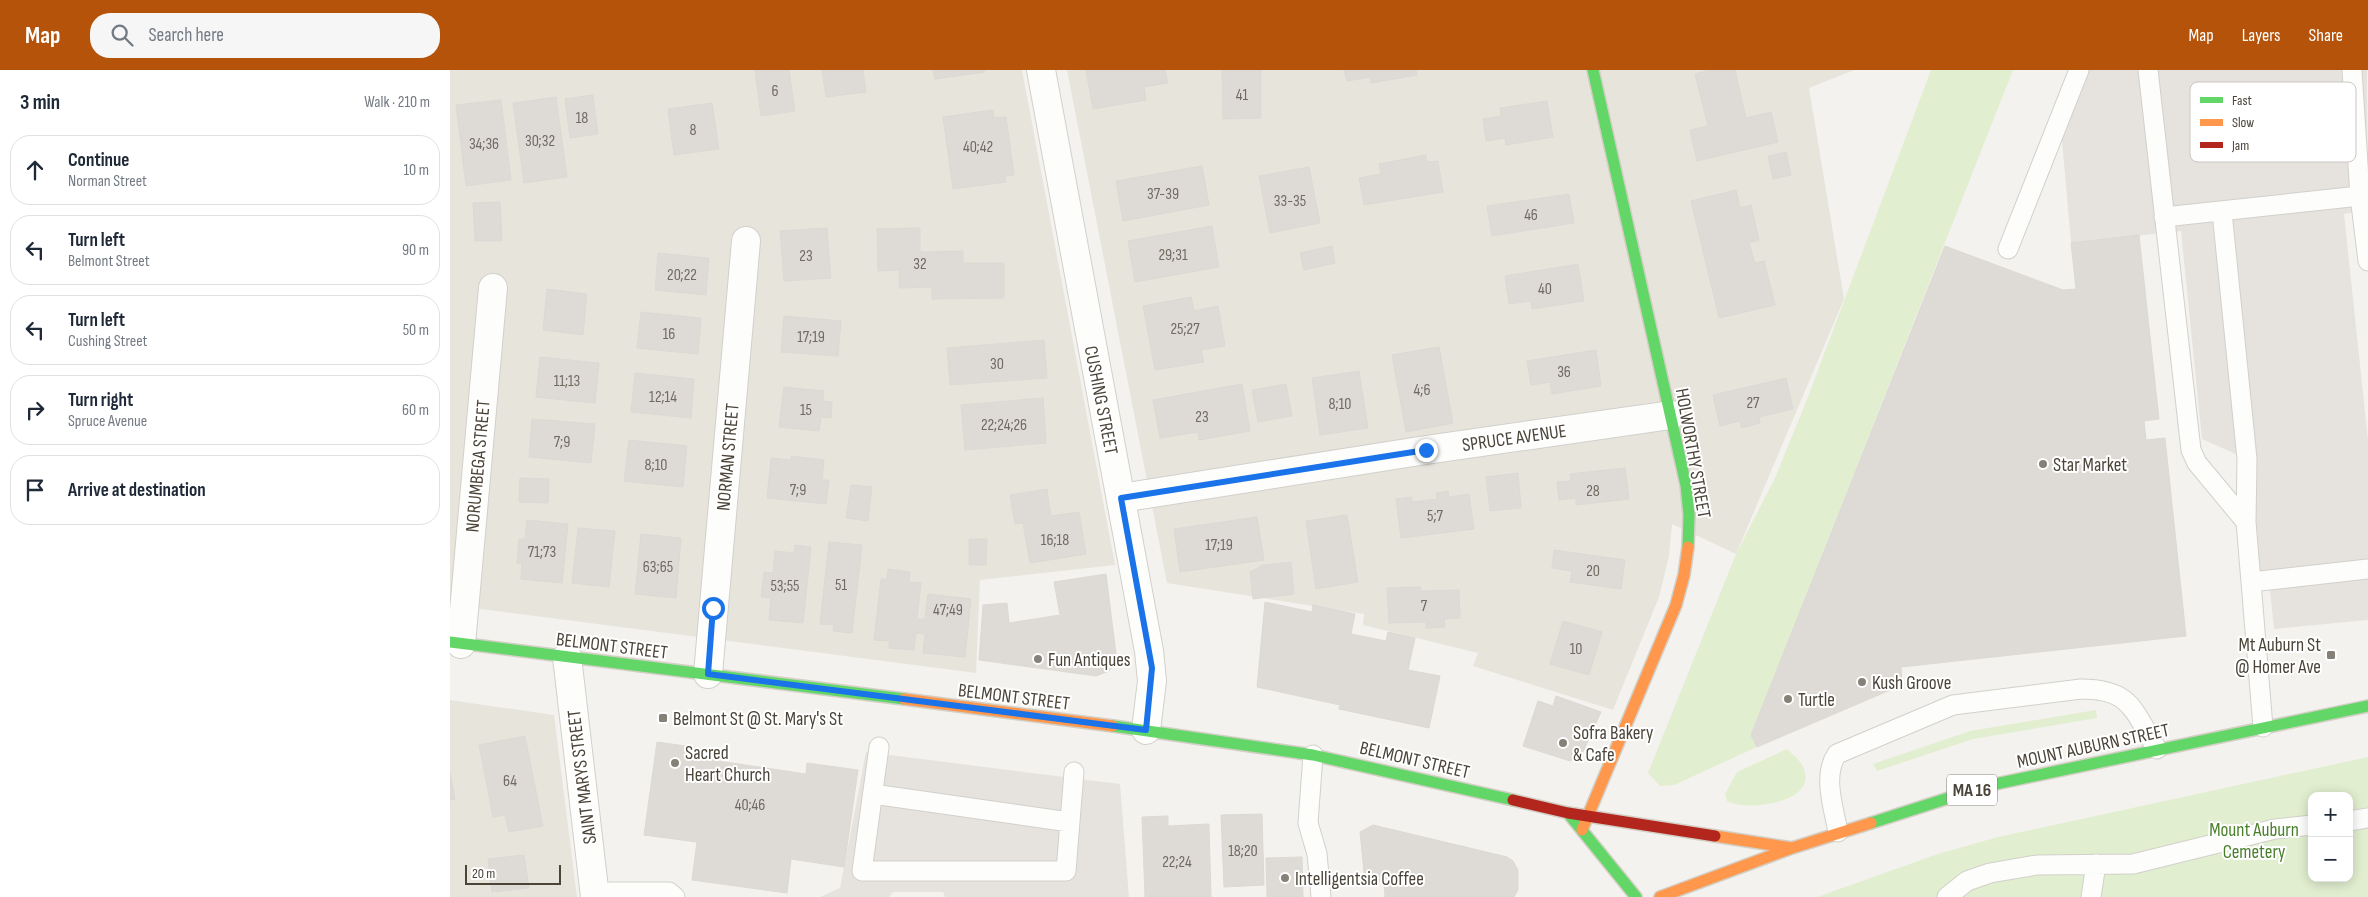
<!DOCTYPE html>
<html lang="en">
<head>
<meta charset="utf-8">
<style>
  :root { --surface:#fff; --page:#f6f6f7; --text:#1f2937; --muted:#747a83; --line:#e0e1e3; --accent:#b45309 }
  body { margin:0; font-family:"Sofia Sans Condensed",sans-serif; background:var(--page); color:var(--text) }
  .controls { position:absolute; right:15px; bottom:15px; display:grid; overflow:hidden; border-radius:10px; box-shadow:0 2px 12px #0003 }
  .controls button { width:45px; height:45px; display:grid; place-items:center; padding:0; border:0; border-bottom:1px solid var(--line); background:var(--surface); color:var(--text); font:25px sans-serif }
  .scale { position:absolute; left:15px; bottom:12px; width:96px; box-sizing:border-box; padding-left:5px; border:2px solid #4b4439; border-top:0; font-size:14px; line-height:18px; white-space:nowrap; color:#4b4439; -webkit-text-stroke:4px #fff; paint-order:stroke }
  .stop { position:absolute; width:15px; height:15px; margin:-11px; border:4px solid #1a73e8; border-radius:50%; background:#fff }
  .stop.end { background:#1a73e8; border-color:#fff; box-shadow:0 1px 5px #0008 }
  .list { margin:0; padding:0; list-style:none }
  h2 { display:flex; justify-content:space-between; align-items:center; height:65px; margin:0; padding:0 20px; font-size:21px }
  h2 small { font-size:16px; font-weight:400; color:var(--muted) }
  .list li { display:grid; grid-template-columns:32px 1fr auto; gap:15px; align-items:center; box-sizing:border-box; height:70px; margin:0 10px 10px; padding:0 10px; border:1px solid var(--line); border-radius:20px }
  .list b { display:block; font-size:19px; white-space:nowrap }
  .list p { margin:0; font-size:16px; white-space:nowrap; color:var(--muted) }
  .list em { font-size:16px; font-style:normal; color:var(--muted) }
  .icon { flex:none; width:28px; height:28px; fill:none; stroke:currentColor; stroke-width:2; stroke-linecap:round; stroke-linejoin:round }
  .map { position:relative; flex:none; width:1918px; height:827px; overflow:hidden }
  header { display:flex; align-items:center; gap:30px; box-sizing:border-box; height:70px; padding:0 25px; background:var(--accent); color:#fff }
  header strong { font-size:24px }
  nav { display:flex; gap:28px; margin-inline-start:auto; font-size:18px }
  .search { width:350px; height:45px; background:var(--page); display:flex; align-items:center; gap:12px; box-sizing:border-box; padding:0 18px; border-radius:20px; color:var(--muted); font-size:19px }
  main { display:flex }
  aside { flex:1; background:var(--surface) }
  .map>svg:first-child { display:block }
</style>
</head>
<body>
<header>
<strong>Map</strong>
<div class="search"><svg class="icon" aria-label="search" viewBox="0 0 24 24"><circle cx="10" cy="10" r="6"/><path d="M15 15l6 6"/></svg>Search here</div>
<nav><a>Map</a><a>Layers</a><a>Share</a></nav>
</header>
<main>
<aside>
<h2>3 min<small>Walk · 210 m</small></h2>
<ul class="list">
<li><svg class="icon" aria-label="ahead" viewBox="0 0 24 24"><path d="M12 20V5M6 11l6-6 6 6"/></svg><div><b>Continue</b><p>Norman Street</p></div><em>10 m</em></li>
<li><svg class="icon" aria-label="left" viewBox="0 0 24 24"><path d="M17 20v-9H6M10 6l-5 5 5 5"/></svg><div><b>Turn left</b><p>Belmont Street</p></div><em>90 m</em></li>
<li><svg class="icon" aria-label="left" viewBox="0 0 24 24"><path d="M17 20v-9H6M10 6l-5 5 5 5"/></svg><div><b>Turn left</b><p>Cushing Street</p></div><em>50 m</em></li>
<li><svg class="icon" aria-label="right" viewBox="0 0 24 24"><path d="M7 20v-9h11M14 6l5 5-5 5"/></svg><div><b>Turn right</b><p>Spruce Avenue</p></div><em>60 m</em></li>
<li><svg class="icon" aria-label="arrive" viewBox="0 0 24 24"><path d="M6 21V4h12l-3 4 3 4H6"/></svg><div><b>Arrive at destination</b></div></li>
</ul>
</aside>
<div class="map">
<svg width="1918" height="827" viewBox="0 0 1918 827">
  <rect width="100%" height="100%" fill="#f4f2ee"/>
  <path fill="#e7e4dc" d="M0,0H572L665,495L530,510L526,603L0,535Z
    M617,0H1404L1359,18L1394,229L1286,484L1222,454L1219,486L1209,527L1163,640L1023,596L1028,583L913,555L914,544L717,513Z
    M0,630L104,645L127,827H0Z"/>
  <path fill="#e1eecf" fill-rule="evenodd" d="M1481,0H1563L1301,665L1307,677L1224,715L1210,716L1198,703L1286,484L1325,408L1356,332Z
    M1646,640L1647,648L1523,669L1427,701L1423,694L1520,661Z
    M1337,679C1342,684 1350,690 1353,697C1370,733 1297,742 1277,731L1275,724L1287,702Z
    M1918,687V827H1367L1488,784L1548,767ZM1862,726H1899V808H1862Z"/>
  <path fill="#e6e3df" d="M1629,0H1917L1918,140L1894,144L1918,370V550L1824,559L1819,510L1801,512L1797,389L1752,369L1731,161L1621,173L1610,48Z
    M416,682L670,714L679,827H495L493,822H443L439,827H370L390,818Z"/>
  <path fill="#dedbd6" stroke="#dcd9d4" d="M305,0H339L345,41L311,46Z
    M372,0H413L416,22L376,27Z
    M483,0H534L535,2L485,9Z
    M636,0H715L718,13L694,17L696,30L643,39Z
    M772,0H811V48L773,49Z
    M894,0H966L967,5L921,13L920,7L897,11Z
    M1260,0H1285L1296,48L1321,42L1328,72L1247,91L1240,60L1258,56L1245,4Z
    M143,25L148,64L120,68L115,29Z
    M106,27L117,107L74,113L63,33Z
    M51,30L61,110L16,116L6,35Z
    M1097,31L1103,67L1056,75L1055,68L1036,71L1033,49L1051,46L1050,38Z
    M262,33L269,79L224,85L218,39Z
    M543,40L544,48L556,47L564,105L555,106L556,112L503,119L493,47Z
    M1336,82L1341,105L1323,109L1318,86Z
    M976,85L977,92L988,91L993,122L914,135L909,108L931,104L929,94Z
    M752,96L759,135L673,151L666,111Z
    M859,97L870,153L820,163L809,106Z
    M1286,120L1290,138L1301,135L1309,170L1299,173L1305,193L1314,191L1325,235L1269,248L1241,131Z
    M1119,124L1124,153L1042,166L1037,136Z
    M50,132L52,171H25L23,133Z
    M762,156L769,197L685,212L678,171Z
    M377,158L381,208L334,211L330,161Z
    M470,158V182L513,181V193H554V228L482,229V217L449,218V200L428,201L427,159Z
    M1689,165L1709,349L1694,351L1696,370L1715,368L1736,566L1451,597L1452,615L1307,677L1301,665L1495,176L1613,220L1626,219L1621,173Z
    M882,176L885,193L854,200L850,183Z
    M208,183L259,188L256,225L205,220Z
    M1128,194L1134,231L1082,239L1081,231L1059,234L1055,206Z
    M97,219L137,224L133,265L93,260Z
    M741,227L744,241L768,236L775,276L751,280L754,292L705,300L693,236Z
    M191,242L251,248L248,284L187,278Z
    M334,246L391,251L388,286L331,282Z
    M594,270L597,308L500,315L497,278Z
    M989,277L1003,353L956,362L942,285Z
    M1146,280L1151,316L1102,324L1100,312L1081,315L1077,291Z
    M90,287L149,293L145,333L86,327Z
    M909,301L918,358L870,365L862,308Z
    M185,303L244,309L241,348L181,342Z
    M1336,308L1343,339L1309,347L1310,353L1292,358L1290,351L1270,356L1263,325Z
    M792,314L800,361L749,370L748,362L710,368L703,330Z
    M836,314L842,346L808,352L802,320Z
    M334,317L374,321L373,331L382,332L381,348L371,347L369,361L329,357Z
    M593,328L596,373L515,380L511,335Z
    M82,349L145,354L141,393L79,387Z
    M179,370L237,376L233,417L174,411Z
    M341,386L374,390L372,410H379L376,434L317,428L321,388L341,390Z
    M1175,398L1179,429L1126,435V428L1109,430L1107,412L1121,411L1120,404Z
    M1068,403L1071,438L1040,441L1036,407Z
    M70,408L99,409L98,433L69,432Z
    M401,415L422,417L418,451L396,448Z
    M597,419L601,446L629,442L636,484L580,493L573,453L565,454L560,425Z
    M998,421L999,427L1019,424L1024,459L951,468L946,429L962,427V432L987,429L986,423Z
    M897,445L908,512L866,519L856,451Z
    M807,447L814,490L730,502L724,459Z
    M77,450L118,454L112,513L71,509L72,493H67L69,469H75Z
    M128,458L165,461L159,517L122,513Z
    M191,464L231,468L226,528L185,524Z
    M519,469H537L536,495H519Z
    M379,472L412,475L402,563L383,561L384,555L370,554Z
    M345,475L361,477L353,553L319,550L321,528L311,527L314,502L323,503L325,481L344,483Z
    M1104,480L1175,490L1171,519L1120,512L1122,501L1102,498Z
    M841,492L844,524L803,529L800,502L813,495Z
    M438,499L460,502L459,512L471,513L467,549H475L478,524L521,529L515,587L473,583L475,564L466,563L464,580L439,578V571L424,570L431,509H437Z
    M656,504L666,584L665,593L659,601L646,606L529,590L533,535L557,533L559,553L610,545L604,512Z
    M970,517L971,521L1009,520L1010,548L994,549L995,557L976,558V552L939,553L937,518Z
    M815,532L862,542L863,535L905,544L901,564L936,571L938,562L965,568L958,600L990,606L979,658L889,639L890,635L807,617Z
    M1113,551L1152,562L1139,605L1100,594Z
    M1106,626L1151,642L1132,684L1120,691L1073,676L1088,631L1103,636Z
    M75,666L93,756L59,762L55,745L43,747L29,675Z
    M207,672L263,680L262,690L356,704L357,693L408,700L394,797L341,789L337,823L242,810L247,772L194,765Z
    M0,702L5,729L0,730Z
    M812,744L814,815L774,817L771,745Z
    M718,746V756L759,754L761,827H695L692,747Z
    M923,755L1057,787L1063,791L1068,800V820L1064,827H935L934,811L915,812L910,762Z
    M74,785L79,818L42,822L38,789Z
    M852,787L853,827H817L816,788Z"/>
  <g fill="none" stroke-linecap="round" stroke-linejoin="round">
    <defs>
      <path id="lane" d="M1698,0L1741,380L1747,393L1796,452
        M1902,0L1910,126
        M1772,142L1797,389L1796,452L1813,657
        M1714,147L1910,126L1918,191
        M1558,179L1629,0
        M1801,512L1918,499
        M429,677L412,801H616L624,702
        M863,685L858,753L867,784L871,827
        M423,724L619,752
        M1899,751L1918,748
        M1388,762C1384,739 1372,705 1387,684L1503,635L1631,619C1682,619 1683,641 1707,679
        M144,822H219L225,827
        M1497,827L1517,811L1540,803L1587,795L1683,794L1825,759L1862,755
        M1641,827L1646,794"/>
      <path id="street" d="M591,0L699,581L702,611L696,660
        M671,428L976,380L1221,345
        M11,574L43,218
        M117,587L145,827
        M258,604L296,171"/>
      <path id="fast" d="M1143,0L1236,415L1239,445L1238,477
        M0,572L454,629
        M663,656L863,685L1063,730
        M1118,743L1186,827
        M1421,753L1536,716L1918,636"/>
      <path id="slow" d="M454,629L663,656
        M1132,760L1226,535L1234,505L1238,477
        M1265,766L1342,778
        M1210,827L1342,778L1421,753"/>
      <path id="jam" d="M1063,730L1118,743L1265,766"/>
    </defs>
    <use href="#lane" stroke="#d2d0cb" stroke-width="21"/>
    <use href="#street" stroke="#d2d0cb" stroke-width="30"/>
    <use href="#fast" stroke="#d3cfc5" stroke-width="14"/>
    <use href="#slow" stroke="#d3cfc5" stroke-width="14"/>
    <use href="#jam" stroke="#d3cfc5" stroke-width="14"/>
    <use href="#lane" stroke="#fdfdfc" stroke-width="19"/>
    <use href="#street" stroke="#fdfdfc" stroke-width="28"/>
    <use href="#fast" stroke="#63d668" stroke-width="11"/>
    <use href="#slow" stroke="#ff974d" stroke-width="11"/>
    <use href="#jam" stroke="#b3261e" stroke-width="11"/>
  </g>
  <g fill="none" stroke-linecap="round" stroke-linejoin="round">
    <path stroke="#1a73e8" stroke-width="6" d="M263,538L258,604L696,660L702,598L671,428L976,380"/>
  </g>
  <g fill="#868178" stroke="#fff" stroke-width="2">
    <circle cx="1593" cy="394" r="5"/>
    <rect x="1876" y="580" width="10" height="10" rx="2.5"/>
    <circle cx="588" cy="589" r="5"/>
    <circle cx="1412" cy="612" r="5"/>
    <circle cx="1338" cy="629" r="5"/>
    <rect x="208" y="643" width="10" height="10" rx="2.5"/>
    <circle cx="1113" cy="673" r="5"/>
    <circle cx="225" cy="693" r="5"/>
    <circle cx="835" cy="808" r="5"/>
  </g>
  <g text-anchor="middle" stroke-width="4" stroke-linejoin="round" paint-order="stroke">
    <g font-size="16" fill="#706a61">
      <text x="325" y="26">6</text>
      <text x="792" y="30">41</text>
      <text x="132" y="53">18</text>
      <text x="243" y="65">8</text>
      <text x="90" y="76">30;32</text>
      <text x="34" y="79">34;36</text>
      <text x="528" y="82">40;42</text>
      <text x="713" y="129">37-39</text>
      <text x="840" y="136">33-35</text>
      <text x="1081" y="150">46</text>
      <text x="723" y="190">29;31</text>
      <text x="356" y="191">23</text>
      <text x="470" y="199">32</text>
      <text x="232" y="210">20;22</text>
      <text x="1095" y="224">40</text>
      <text x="735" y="264">25;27</text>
      <text x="219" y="269">16</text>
      <text x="361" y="272">17;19</text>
      <text x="547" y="299">30</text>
      <text x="1114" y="307">36</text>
      <text x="117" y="316">11;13</text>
      <text x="972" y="325">4;6</text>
      <text x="213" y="332">12;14</text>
      <text x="1303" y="338">27</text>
      <text x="890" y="339">8;10</text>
      <text x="356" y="345">15</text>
      <text x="752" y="352">23</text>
      <text x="554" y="360">22;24;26</text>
      <text x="112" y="377">7;9</text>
      <text x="206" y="400">8;10</text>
      <text x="348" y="425">7;9</text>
      <text x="1143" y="426">28</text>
      <text x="985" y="451">5;7</text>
      <text x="605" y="475">16;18</text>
      <text x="769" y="480">17;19</text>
      <text x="92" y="487">71;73</text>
      <text x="208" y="502">63;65</text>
      <text x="1143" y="506">20</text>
      <text x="391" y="520">51</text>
      <text x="335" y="521">53;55</text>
      <text x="974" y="541">7</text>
      <text x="498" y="545">47;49</text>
      <text x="1126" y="584">10</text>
      <text x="60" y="716">64</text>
      <text x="300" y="740">40;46</text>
      <text x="793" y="786">18;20</text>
      <text x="727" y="797">22;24</text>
    </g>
    <rect fill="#fff" stroke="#817c74" stroke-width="1" x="1497" y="704.5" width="50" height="31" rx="4"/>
    <g font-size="18" font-weight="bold" fill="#4b4439">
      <text x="1522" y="726">MA 16</text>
    </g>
    <g font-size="19" fill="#4b4439" stroke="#fff">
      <text transform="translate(652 330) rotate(79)" y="7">CUSHING STREET</text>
      <text transform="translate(1064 367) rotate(-8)" y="7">SPRUCE AVENUE</text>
      <text transform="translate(1244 383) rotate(80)" y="7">HOLWORTHY STREET</text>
      <text transform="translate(277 387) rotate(-85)" y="7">NORMAN STREET</text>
      <text transform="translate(27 396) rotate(-85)" y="7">NORUMBEGA STREET</text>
      <text transform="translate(162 575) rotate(7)" y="7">BELMONT STREET</text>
      <text transform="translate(564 626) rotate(7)" y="7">BELMONT STREET</text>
      <text transform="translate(1643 675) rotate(-12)" y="7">MOUNT AUBURN STREET</text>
      <text transform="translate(965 689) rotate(13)" y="7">BELMONT STREET</text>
      <text transform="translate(131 707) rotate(-97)" y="7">SAINT MARYS STREET</text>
    </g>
    <g font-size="19" fill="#4b4439" stroke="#fff" text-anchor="start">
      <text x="1603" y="401">Star Market</text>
      <text x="1871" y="581" text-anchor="end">Mt Auburn St<tspan x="1871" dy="22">@ Homer Ave</tspan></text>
      <text x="598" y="596">Fun Antiques</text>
      <text x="1422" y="619">Kush Groove</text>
      <text x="1348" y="636">Turtle</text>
      <text x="223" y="655">Belmont St @ St. Mary's St</text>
      <text x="1123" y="669">Sofra Bakery<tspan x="1123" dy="22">&amp; Cafe</tspan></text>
      <text x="235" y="689">Sacred<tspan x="235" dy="22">Heart Church</tspan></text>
      <text x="845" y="815">Intelligentsia Coffee</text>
    </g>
    <g font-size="19" fill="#4a7f2a" stroke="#fff">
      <text x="1804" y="766">Mount Auburn<tspan x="1804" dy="22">Cemetery</tspan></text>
    </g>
  </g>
  <rect x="1740" y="12" width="166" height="80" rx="8" fill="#fff" stroke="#c9c7c4" stroke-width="1"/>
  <rect x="1750" y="27" width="23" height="6" fill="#63d668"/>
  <rect x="1750" y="49" width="23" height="7" fill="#ff974d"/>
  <rect x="1750" y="72" width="23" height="6" fill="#b3261e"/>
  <g font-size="14" fill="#4b4439">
    <text x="1782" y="35">Fast</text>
    <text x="1782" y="57">Slow</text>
    <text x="1782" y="80">Jam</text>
  </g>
</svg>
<div class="controls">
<button>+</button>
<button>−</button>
</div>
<div class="scale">20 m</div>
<div class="stop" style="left:263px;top:538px"></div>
<div class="stop end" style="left:976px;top:380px"></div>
</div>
</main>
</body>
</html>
